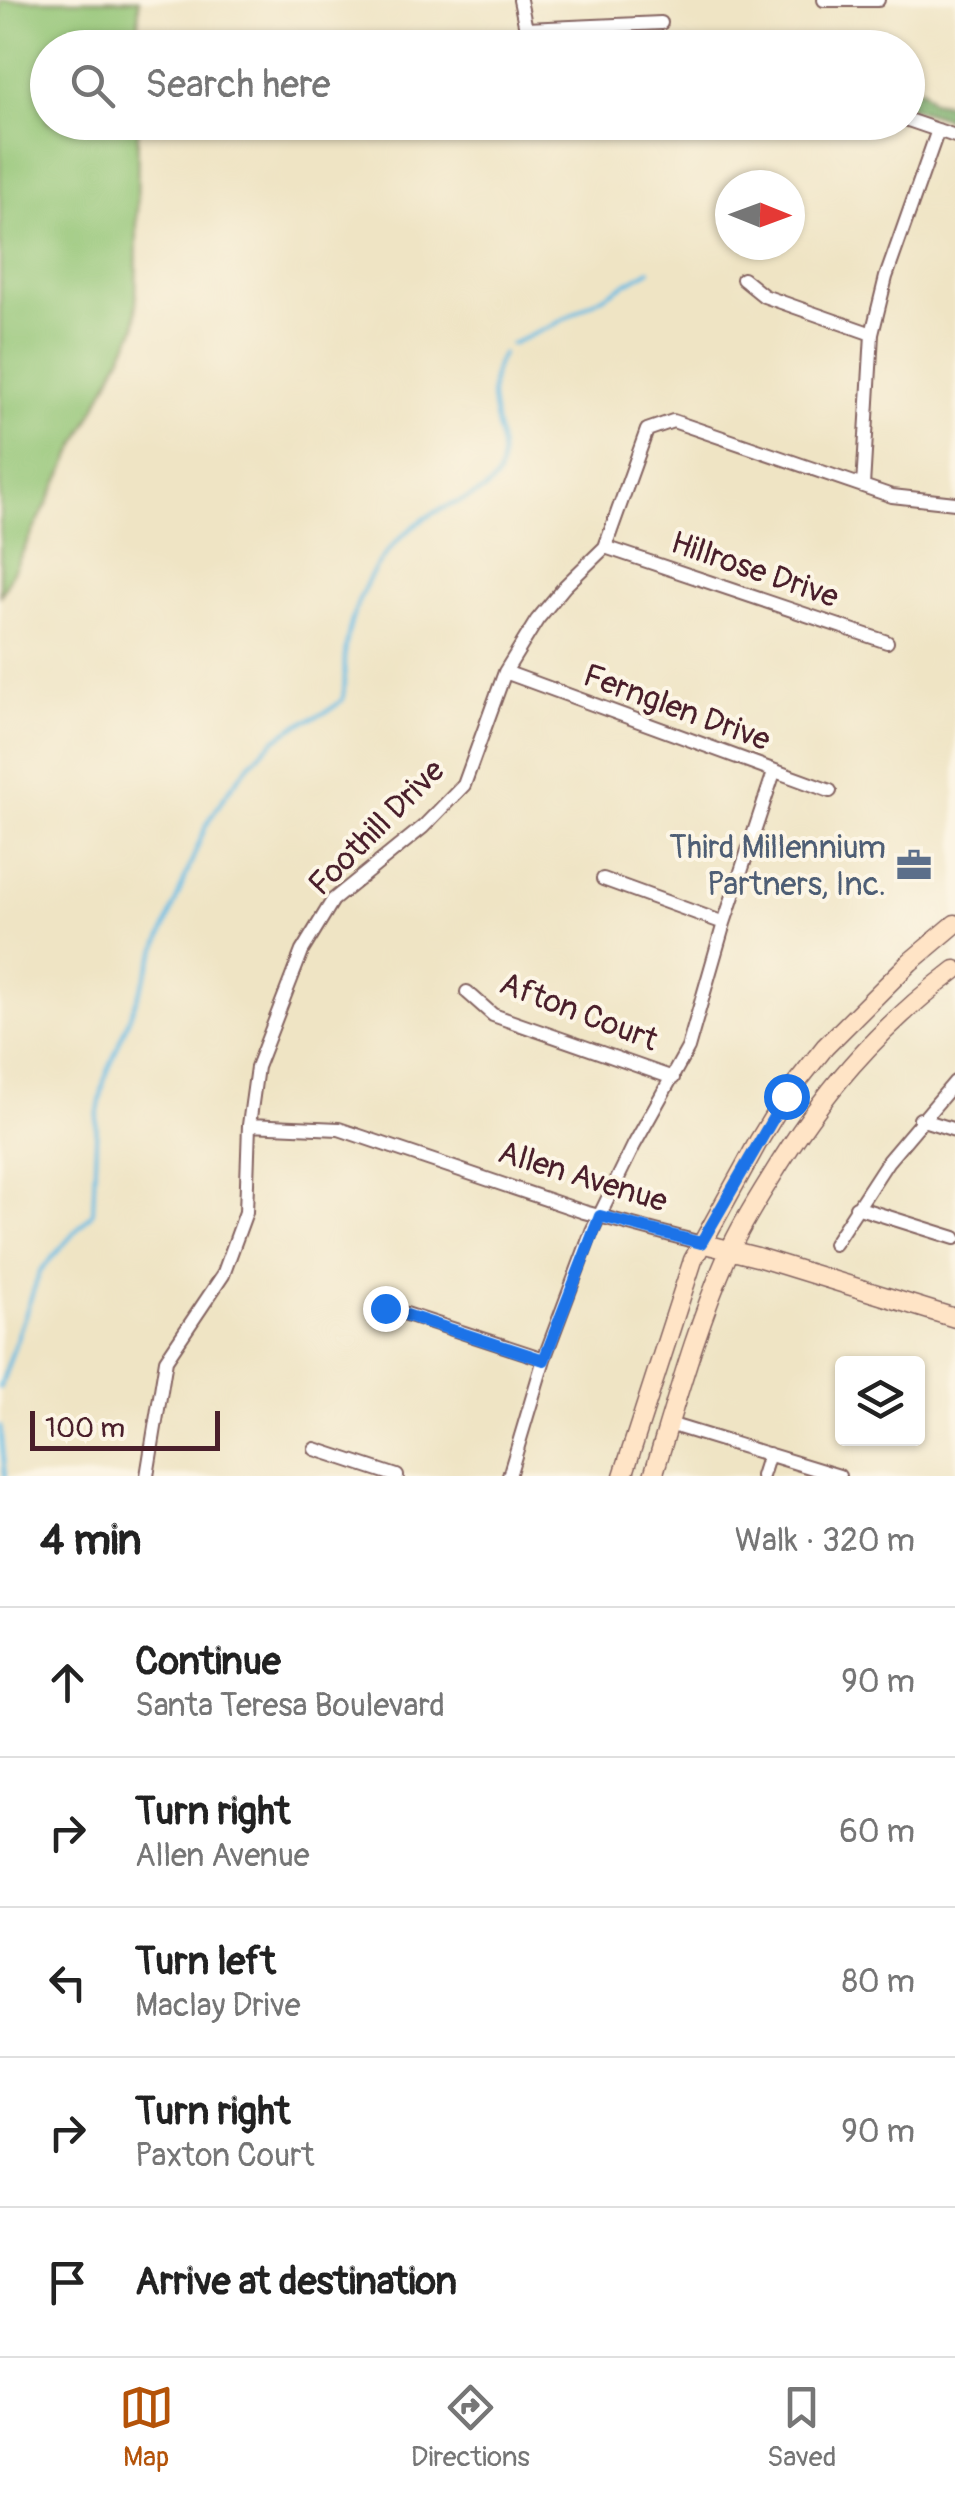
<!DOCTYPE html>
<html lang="en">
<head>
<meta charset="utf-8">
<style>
  :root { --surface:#fff; --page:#f6f6f6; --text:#222; --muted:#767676; --line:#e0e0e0; --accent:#b45309 }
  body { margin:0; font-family:Pangolin,sans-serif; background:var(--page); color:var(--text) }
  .controls { position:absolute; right:30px; bottom:30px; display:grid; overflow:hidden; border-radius:10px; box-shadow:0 2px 8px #0004 }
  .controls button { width:90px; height:90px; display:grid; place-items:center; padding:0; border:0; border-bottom:2px solid var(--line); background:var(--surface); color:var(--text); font:50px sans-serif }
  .compass { position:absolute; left:715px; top:170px; width:90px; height:90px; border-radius:50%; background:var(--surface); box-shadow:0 2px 8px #0004; rotate:91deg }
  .scale { position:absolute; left:30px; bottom:25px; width:190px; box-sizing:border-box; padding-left:10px; border:5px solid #4a1f2b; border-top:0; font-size:28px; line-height:35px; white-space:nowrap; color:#4a1f2b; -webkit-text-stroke:8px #fcf5e5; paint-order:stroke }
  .stop { position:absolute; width:30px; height:30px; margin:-22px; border:8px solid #1a73e8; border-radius:50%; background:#fff }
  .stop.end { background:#1a73e8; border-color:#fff; box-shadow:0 2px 10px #0008 }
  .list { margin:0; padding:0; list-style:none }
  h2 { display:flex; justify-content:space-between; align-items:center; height:130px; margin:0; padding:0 40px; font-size:42px }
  h2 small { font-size:32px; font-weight:400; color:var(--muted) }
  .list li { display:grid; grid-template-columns:65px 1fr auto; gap:30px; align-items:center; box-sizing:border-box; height:150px; padding:0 40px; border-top:2px solid var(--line) }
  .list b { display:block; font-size:38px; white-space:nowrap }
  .list p { margin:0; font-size:32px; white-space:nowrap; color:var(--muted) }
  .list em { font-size:32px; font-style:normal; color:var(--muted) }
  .icon { flex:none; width:55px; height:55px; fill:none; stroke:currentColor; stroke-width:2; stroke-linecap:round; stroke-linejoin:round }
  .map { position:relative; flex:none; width:955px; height:1476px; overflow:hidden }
  .search { position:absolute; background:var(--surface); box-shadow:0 2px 8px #0004; left:30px; right:30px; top:30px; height:110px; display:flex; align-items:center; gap:25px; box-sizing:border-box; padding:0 35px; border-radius:55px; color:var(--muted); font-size:38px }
  .sheet { height:880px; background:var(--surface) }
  nav { display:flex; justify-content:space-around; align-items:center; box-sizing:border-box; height:140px; border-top:2px solid var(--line); background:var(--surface); font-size:28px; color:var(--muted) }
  nav a { display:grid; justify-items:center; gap:5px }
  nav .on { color:var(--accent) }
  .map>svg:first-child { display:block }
</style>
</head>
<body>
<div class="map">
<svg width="955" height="1476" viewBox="0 0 955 1476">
  <rect width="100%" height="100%" fill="#fcf5e5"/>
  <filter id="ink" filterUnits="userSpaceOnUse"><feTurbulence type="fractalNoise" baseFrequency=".01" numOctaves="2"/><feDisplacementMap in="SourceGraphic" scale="20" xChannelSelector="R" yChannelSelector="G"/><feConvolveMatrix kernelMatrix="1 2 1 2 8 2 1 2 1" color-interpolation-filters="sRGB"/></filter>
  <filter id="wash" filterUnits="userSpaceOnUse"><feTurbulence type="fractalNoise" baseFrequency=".0048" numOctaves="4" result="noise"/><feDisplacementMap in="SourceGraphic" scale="40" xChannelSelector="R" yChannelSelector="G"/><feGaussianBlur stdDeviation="2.25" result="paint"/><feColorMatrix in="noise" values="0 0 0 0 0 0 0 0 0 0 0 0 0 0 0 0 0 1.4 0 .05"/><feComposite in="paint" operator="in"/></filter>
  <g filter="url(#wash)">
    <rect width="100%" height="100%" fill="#efe4c4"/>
    <path fill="#92c475" stroke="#6e7250" stroke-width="2.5" d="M0,0H139L138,47L48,48V122L138,123L136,327L0,597Z"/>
    <path fill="#75aa66" stroke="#606448" stroke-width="2.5" d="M908,89H922L932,101L955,105V121L908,107Z"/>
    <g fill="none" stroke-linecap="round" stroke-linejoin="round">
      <path stroke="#67bbe3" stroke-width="4" d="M511,344L552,326L650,270
        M0,1388L40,1271L93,1212L97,1117L104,1081L205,828C224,794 254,753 287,731C305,719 326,716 342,700C347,685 343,669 345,654C348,624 360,592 376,567C391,545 410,527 432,514C450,502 490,496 498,475C512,438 475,402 502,354
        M0,1426L5,1476"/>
    </g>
  </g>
  <g filter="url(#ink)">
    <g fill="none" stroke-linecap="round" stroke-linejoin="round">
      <defs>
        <path id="street" d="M520,0L526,29L661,23
          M824,0H878
          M908,120L955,136
          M672,130L683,125L724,122
          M743,279L764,296L872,334
          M863,486L872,334L886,277L938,130
          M605,547L887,642
          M505,672L830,791
          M603,879L724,923
          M467,992L493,1015L673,1078
          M920,1119L955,1130
          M249,1125L339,1129L584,1212L701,1243
          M856,1207L955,1238
          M834,1244L888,1161L955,1082
          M385,1307L544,1359
          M669,1424L839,1476
          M315,1449L397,1476
          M147,1476L166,1360L223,1275L246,1212L249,1125L257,1067L302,951L333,900L423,827L464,785L505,672L537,620L565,586L605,547L647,430L673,421L892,496L955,503
          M509,1476L544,1359L592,1231L634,1145L688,1048L724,923L774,772
          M762,1476L769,1454"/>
        <path id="secondary" d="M701,1243L757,1257L955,1318
          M623,1476L693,1260L758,1142L786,1096L825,1047L910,962L955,924
          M653,1476C676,1401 697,1324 729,1252C740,1227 755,1203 770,1179C822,1093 875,1031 955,970"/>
      </defs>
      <use href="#street" stroke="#846461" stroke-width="16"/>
      <use href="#secondary" stroke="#846461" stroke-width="21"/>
      <use href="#street" stroke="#fff" stroke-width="12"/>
      <use href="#secondary" stroke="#ffe4c6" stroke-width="18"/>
    </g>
  </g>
  <g fill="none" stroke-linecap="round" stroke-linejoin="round" filter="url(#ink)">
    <path stroke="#1a73e8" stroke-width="12" d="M385,1308L544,1360L600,1216L701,1243L786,1096"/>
  </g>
  <defs>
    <symbol id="office-bare" viewBox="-9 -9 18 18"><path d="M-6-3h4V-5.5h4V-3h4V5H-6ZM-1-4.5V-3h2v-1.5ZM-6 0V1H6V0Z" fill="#5c6f8a" stroke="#fcf5e5" stroke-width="2.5" paint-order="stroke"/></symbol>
  </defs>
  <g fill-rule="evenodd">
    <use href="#office-bare" x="889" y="840" width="50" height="50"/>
  </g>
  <g text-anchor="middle" stroke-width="8" stroke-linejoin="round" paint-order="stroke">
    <g font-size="32" fill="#4a1f2b" stroke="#fcf5e5">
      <text transform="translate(755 569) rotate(19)" y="11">Hillrose Drive</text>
      <text transform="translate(677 707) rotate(20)" y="11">Fernglen Drive</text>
      <text transform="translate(376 827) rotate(-45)" y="11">Foothill Drive</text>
      <text transform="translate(579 1011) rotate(21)" y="11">Afton Court</text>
      <text transform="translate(583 1176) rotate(17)" y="11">Allen Avenue</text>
    </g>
    <g font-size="32" fill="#4e5e75" stroke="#fcf5e5" text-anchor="end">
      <text x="886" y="858">Third Millennium<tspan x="886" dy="37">Partners, Inc.</tspan></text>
    </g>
  </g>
</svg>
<div class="controls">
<button><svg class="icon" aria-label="layers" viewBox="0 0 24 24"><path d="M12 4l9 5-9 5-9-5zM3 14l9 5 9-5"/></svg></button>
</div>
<svg class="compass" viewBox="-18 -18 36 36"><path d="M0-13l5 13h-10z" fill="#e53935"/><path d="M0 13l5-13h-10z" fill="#767676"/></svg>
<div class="scale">100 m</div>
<div class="stop" style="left:786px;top:1096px"></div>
<div class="stop end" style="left:385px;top:1308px"></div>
<div class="search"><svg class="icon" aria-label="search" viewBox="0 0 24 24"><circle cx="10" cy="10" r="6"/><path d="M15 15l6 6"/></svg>Search here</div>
</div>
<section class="sheet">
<h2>4 min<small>Walk · 320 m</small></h2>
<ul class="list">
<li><svg class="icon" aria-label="ahead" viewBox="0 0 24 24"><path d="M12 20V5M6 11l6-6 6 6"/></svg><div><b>Continue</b><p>Santa Teresa Boulevard</p></div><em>90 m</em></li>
<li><svg class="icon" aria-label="right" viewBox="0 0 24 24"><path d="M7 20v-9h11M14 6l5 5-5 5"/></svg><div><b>Turn right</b><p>Allen Avenue</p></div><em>60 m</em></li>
<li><svg class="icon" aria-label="left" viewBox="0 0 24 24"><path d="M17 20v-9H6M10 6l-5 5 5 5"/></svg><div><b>Turn left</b><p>Maclay Drive</p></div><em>80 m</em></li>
<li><svg class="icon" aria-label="right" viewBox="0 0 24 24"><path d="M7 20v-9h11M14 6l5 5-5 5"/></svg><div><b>Turn right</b><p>Paxton Court</p></div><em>90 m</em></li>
<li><svg class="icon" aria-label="arrive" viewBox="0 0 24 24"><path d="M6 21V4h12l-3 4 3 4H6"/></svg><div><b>Arrive at destination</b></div></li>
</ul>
</section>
<nav>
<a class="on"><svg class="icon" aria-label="map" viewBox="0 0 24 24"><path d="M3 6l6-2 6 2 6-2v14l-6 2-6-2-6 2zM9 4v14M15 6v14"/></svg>Map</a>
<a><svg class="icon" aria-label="directions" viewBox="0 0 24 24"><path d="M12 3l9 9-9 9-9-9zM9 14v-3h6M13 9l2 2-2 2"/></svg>Directions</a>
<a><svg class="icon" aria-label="saved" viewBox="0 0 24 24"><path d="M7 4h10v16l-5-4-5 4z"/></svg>Saved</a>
</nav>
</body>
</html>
